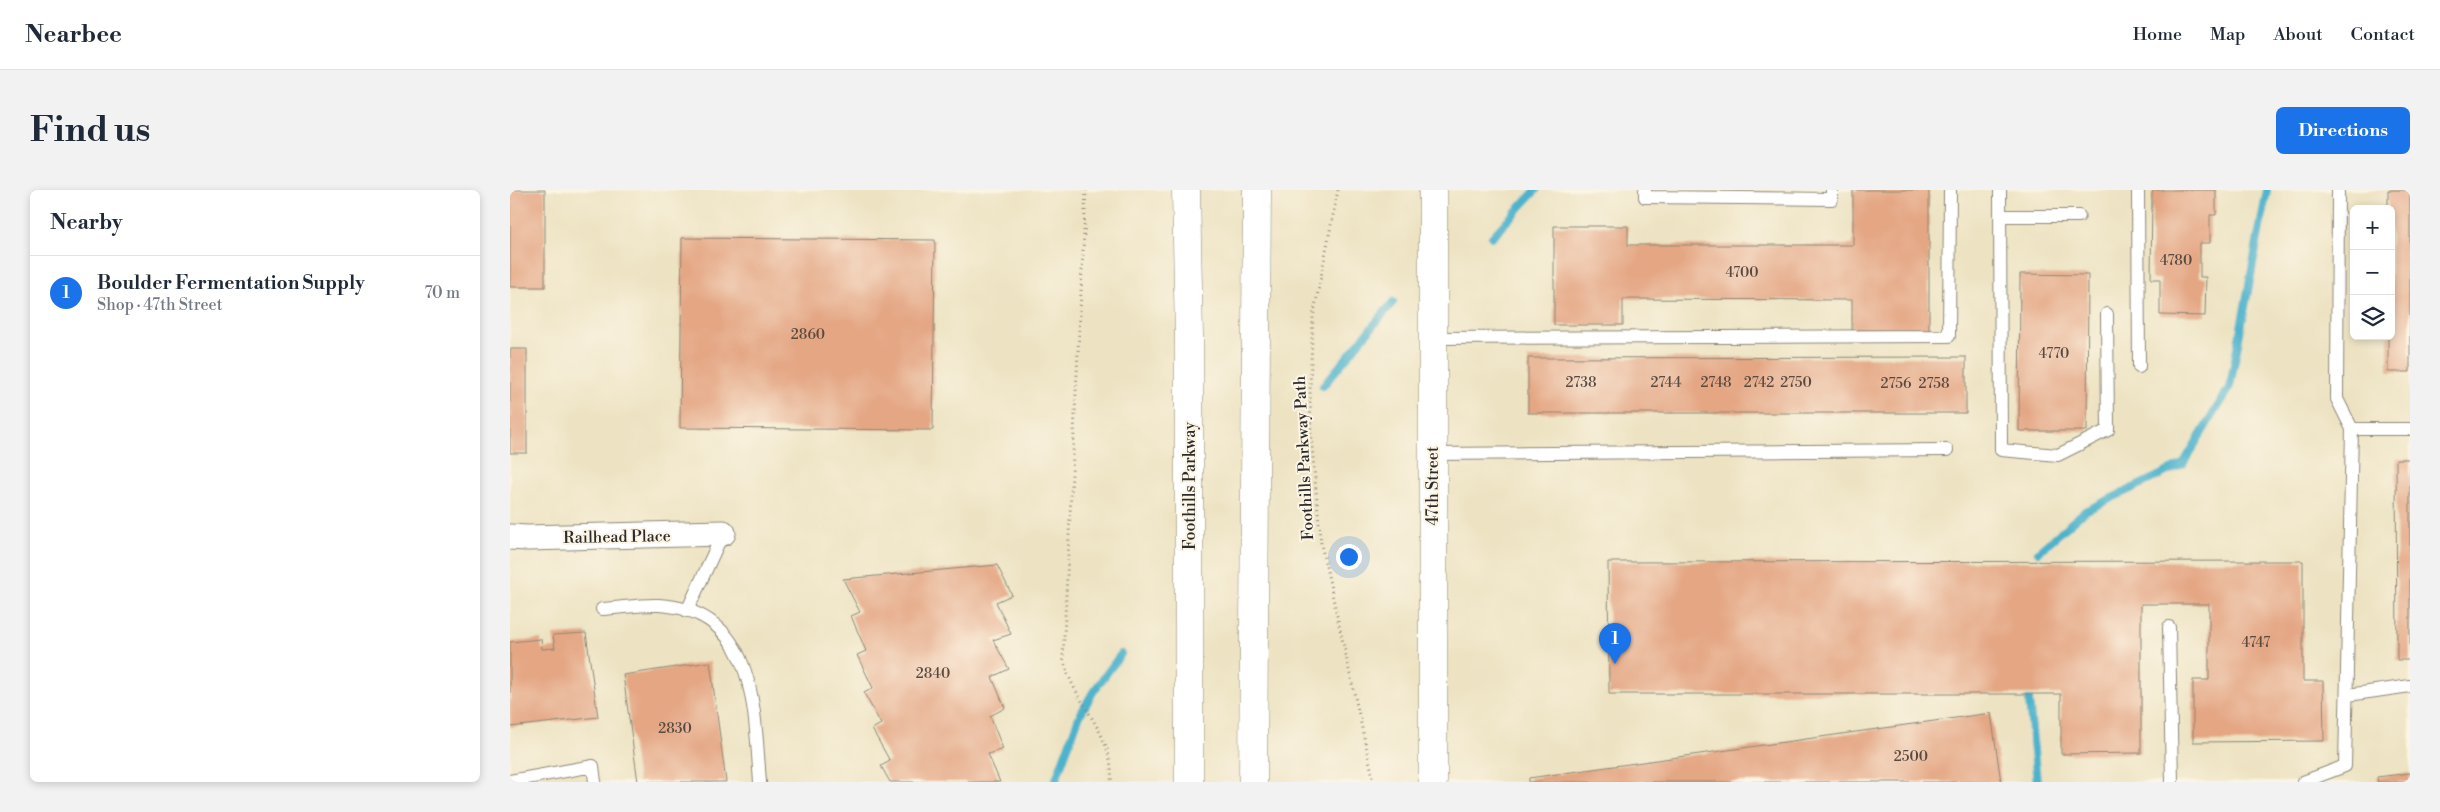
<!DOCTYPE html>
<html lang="en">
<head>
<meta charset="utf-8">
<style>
  :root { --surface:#fff; --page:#f2f2f3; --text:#1f2937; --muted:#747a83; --line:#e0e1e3; --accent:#1a73e8 }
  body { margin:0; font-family:"Libre Bodoni",serif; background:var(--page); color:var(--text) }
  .controls { position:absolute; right:15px; top:15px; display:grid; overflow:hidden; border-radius:8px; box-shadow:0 2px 8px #0003 }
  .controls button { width:45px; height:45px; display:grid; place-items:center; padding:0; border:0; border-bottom:1px solid var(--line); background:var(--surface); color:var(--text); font:25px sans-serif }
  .you { position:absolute; left:838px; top:366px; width:18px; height:18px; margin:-12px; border:4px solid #fff; border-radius:50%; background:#1a73e8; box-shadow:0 0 0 8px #1a73e833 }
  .badge { display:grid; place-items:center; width:32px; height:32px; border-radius:50%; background:var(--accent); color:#fff; font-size:16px; font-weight:700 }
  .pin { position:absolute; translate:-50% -41px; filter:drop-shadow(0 1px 2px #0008) }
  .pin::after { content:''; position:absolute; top:26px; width:18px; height:15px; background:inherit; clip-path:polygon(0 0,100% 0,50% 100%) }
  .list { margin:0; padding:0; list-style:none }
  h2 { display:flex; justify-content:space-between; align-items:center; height:65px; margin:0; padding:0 20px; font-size:21px }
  h2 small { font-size:16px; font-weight:400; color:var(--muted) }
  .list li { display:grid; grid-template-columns:32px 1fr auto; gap:15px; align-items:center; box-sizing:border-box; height:75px; padding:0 20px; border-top:1px solid var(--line) }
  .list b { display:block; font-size:19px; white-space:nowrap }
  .list p { margin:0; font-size:16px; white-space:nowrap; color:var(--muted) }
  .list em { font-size:16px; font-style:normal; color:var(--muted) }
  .icon { flex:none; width:28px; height:28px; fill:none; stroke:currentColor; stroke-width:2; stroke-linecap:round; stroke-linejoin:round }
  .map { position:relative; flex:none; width:1900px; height:592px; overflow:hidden; border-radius:8px }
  header { display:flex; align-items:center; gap:30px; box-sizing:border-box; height:70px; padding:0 25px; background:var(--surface); border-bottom:1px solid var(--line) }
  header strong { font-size:24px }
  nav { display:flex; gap:28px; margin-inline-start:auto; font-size:18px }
  .intro { display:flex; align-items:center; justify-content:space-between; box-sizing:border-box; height:120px; padding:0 30px }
  h1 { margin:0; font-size:35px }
  .button { padding:12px 22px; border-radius:8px; background:var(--accent); color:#fff; font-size:18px; font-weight:700 }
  main { display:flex; gap:30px; padding:0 30px }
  aside { flex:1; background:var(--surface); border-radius:8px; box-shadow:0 2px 8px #0003 }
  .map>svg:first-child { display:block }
</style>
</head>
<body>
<header>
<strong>Nearbee</strong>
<nav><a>Home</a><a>Map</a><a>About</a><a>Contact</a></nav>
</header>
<div class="intro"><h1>Find us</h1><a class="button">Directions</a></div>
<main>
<aside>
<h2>Nearby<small></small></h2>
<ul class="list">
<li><span class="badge">1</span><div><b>Boulder Fermentation Supply</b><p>Shop · 47th Street</p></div><em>70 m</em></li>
</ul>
</aside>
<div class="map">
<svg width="1900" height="592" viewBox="0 0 1900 592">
  <rect width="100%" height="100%" fill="#fcf5e5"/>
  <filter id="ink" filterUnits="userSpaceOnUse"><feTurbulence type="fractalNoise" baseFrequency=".02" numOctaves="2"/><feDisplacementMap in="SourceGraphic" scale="10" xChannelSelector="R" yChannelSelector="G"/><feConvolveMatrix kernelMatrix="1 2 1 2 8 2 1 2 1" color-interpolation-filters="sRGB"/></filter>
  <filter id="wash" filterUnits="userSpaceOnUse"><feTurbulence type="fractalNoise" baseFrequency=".0096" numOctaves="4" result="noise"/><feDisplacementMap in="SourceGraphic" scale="20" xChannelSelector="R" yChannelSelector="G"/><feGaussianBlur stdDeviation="1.12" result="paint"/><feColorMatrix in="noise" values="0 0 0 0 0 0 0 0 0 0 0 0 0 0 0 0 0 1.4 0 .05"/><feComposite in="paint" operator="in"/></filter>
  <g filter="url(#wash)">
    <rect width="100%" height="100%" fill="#ede3c3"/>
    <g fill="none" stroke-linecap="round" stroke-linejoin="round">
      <path stroke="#4db3cc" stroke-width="8" d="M982,47L1026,0
        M813,196L883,112
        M1528,362L1575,321L1673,274L1720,196L1757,0
        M1519,510L1527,592
        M545,592L569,527L583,502L611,464"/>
    </g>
    <g id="blocks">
      <path fill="#e4a683" d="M0,0H35V97H0Z
        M1343,0H1419V141L1342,140V110L1113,109V135H1044V36H1118V55H1343Z
        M1644,0H1706V25H1700V53H1690V87H1696L1695,126L1650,125V89H1641L1642,3Z
        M1878,0H1900V182H1878V146H1881V19H1878Z
        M172,48L425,50L423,240L170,238Z
        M1510,84L1578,85L1577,241H1509Z
        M0,159H17V263H0Z
        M1456,167V223H1018V168Z
        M1886,269H1900V470H1887Z
        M1793,371V491H1813L1814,551L1683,552V490H1699V414H1631V563L1551,564V504H1099L1098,372Z
        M487,375L502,405L486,412L501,444L483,450L499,479L482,487L495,518L480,526L493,559L478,564L490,592H380L371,576L380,571L362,539L371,534L354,503L363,498L347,465L356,461L341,426L350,422L333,389Z
        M76,443L88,527L0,537V452L31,449L32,459L45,458L43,445Z
        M200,472L216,592H128L113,485Z
        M1481,523L1491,592H1019V588Z
        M1900,583V592H1868L1867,587Z"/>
    </g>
  </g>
  <g filter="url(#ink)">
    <use href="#blocks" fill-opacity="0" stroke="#8c8777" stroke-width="1"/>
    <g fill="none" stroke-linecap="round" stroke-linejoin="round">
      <defs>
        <path id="service" d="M1135,0V7L1322,9V0
          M1490,0L1491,260L1548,265L1598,240L1597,124
          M1628,0L1629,177
          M1490,26H1569
          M921,148L1439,146L1440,0
          M1842,239H1900
          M921,264L1437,260
          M92,419C111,418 131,414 149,415C247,421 244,519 250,592
          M177,421L213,343
          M1659,437L1662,592
          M1838,505L1900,496
          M0,591L83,576L85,592
          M1793,592L1835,576L1842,239L1827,209L1828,0"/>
        <path id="minor" d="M0,347L17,348L213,343"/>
        <path id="tertiary" d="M923,0V592"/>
        <path id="trunk" d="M676,0L679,147V592
          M743,592L747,0"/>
      </defs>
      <use href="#service" stroke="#8c8777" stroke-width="14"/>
      <use href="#minor" stroke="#8c8777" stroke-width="27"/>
      <use href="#tertiary" stroke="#8c8777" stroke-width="29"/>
      <use href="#trunk" stroke="#8c8777" stroke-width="29"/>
      <path stroke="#8c8777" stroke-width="3" stroke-dasharray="1 4" stroke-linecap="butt" d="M576,0L553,467C561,511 606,544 601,592
        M828,0L803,127L800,196L801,246L811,354L864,592"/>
      <use href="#service" stroke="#fff" stroke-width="12"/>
      <use href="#minor" stroke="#fff" stroke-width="25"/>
      <use href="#tertiary" stroke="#fff" stroke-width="28"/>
      <use href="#trunk" stroke="#fff" stroke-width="28"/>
    </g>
  </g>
  <g text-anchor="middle" stroke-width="4" stroke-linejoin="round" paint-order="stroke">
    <g font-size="14" fill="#594a41">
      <text x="1666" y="75">4780</text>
      <text x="1232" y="87">4700</text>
      <text x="298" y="149">2860</text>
      <text x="1544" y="168">4770</text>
      <text x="1071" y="197">2738</text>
      <text x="1156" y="197">2744</text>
      <text x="1206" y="197">2748</text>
      <text x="1249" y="197">2742</text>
      <text x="1286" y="197">2750</text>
      <text x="1386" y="198">2756</text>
      <text x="1424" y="198">2758</text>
      <text x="1746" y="457">4747</text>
      <text x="423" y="488">2840</text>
      <text x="165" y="543">2830</text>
      <text x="1401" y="571">2500</text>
    </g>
    <g font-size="16" fill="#2b2b2b" stroke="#fcf5e5">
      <text transform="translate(793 268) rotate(-93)" y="6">Foothills Parkway Path</text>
      <text transform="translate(679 296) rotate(-90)" y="6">Foothills Parkway</text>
      <text transform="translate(922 296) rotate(-90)" y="6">47th Street</text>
      <text transform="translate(107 346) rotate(-1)" y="6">Railhead Place</text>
    </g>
  </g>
</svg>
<div class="controls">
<button>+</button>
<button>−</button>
<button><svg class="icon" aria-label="layers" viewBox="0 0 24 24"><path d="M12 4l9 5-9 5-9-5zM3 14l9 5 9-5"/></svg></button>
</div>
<div class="you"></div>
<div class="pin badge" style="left:1105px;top:474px">1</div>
</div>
</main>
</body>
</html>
